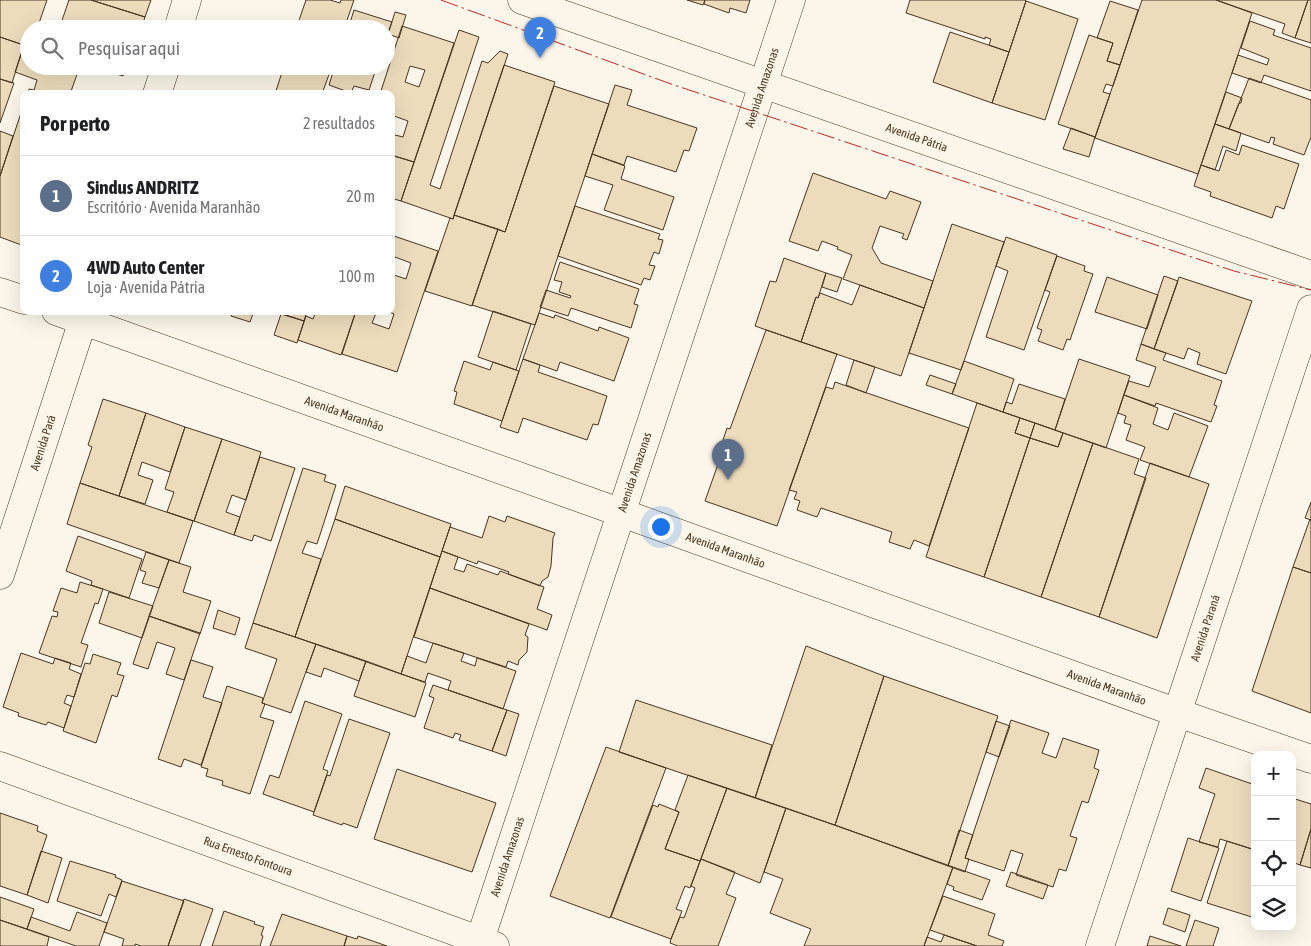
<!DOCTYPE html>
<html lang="pt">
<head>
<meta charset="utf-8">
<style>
  :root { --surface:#fff; --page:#f6f6f6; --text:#202124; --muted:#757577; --line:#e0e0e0; --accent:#d93025 }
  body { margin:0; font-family:"Asap Condensed",sans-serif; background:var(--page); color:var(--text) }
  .controls { position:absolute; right:15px; bottom:15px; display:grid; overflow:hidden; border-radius:10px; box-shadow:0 5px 20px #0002 }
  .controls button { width:45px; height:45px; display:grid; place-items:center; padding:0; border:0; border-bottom:1px solid var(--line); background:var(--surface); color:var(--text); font:25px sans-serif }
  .you { position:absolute; left:660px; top:526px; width:18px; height:18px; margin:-12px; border:4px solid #fff; border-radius:50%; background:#1a73e8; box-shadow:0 0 0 8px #1a73e833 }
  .badge { display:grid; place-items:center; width:32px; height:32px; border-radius:50%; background:var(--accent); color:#fff; font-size:16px; font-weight:700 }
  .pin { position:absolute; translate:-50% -41px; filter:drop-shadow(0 1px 2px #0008) }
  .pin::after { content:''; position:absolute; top:26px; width:18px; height:15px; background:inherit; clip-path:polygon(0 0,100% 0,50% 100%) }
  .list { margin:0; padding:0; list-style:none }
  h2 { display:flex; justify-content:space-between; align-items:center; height:65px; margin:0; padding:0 20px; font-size:21px }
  h2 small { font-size:16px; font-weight:400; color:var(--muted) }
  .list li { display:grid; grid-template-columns:32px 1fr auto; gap:15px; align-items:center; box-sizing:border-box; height:80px; padding:0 20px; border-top:1px solid var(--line) }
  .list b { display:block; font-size:19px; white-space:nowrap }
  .list p { margin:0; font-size:16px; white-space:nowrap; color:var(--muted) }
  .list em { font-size:16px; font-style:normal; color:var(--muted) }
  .icon { flex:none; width:28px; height:28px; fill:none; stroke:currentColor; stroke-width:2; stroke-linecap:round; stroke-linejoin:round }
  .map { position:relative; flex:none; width:1311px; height:946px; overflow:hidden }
  .search { position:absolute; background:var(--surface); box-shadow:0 5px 20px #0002; left:20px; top:20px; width:375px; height:55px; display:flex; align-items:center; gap:12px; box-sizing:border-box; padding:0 18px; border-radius:28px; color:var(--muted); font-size:19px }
  .panel { position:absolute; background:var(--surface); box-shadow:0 5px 20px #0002; left:20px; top:90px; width:375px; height:225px; border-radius:10px }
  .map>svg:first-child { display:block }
</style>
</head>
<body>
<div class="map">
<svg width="1311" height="946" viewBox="0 0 1311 946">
  <rect width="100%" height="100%" fill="#fbf6e9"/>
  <path fill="#ecdcbc" stroke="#4a3520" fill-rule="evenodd" d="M0,0H47L37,29H29V47L0,37Z
    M69,0H91L145,17L141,29H59Z
    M91,0H151L145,17Z
    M306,0H330L340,3L341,0H354L344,29H296Z
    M687,0H705L703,5Z
    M705,0H750L746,13L730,8L729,13L704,4Z
    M910,0H1025L1026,1L1009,52L989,45L991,39L985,37V39L906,13Z
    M1142,0H1216L1252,13L1198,174L1095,138Z
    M1216,0H1308L1295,38L1282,33L1285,24Z
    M1308,0H1311V43L1295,38Z
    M1026,1L1078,19L1045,120L992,103Z
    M1110,1L1138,10L1120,65L1107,61L1113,43L1097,38Z
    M354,10L392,22L386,38V29H348Z
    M395,12L406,15L399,38L388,34Z
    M1250,21L1275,30L1273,35L1311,48V91L1264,75L1261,83L1232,73L1238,55L1267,65L1269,59L1241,48Z
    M39,25L51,29H37Z
    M402,26L454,43L414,162L391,155V134L403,137L408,121L394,116L391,124V94H380ZM410,66L425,70L419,87L405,82Z
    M459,30L479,37L430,185L440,189L482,61L488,63L500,51L508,54L453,219L401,201Z
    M950,32L1009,52L992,103L933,82Z
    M1089,35L1113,43L1107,61L1120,65L1113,86L1106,84L1103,92L1110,94L1095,137L1058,124Z
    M0,37L24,45L12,83L0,79Z
    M24,45L29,47V66H80L70,94H43L34,90L37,80L15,72Z
    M504,65L555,82L505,232L454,215Z
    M91,66H127L123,76Z
    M284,66H332L322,94H275Z
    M335,66H377L369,90L354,86L351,93L329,85Z
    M1249,78L1311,100V137L1304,155L1273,144L1275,138L1271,137L1269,143L1229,129Z
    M0,79L14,83L0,123Z
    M615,85L632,90L627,105L697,128L689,151L684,150L676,172L627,156L624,165L592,154Z
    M554,86L609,104L535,325L472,305L498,229L505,232Z
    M29,89L34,90L43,94H27Z
    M1226,92L1242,98L1241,103H1239L1229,129L1215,124Z
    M24,104V246L0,237V176Z
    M1215,124L1241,133L1236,151L1223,146L1215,170L1201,165Z
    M1071,128L1095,137L1089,157L1063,149Z
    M0,131L13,136L0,176Z
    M1242,145L1299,164L1284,209L1276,206L1272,218L1210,196L1211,192L1194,186L1201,165L1219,171L1226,150L1239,155Z
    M592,154L625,166L621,179L674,197L663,230L604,210L613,185L585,176Z
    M391,155L414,162L401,201L391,198Z
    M813,173L886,199L890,191L921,202L907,240L902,238L904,234L880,226L872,248L881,263L933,281L924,308L843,279L852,255L837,249L838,247L822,241L818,251L789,241Z
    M575,206L660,234L658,239L663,240L659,254L654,252L649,265L655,266L650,280L644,278L641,285L558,256Z
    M454,215L498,229L472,306L425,291L450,218L453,219Z
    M952,224L1004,242L961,370L909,353Z
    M391,235L438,251L397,372L342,354L356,311H377L372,323L389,329L394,314L387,311H391V274L406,279L411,263L395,257L391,268Z
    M1006,237L1057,255L1024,350L986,337L1008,271L996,266Z
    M1057,256L1085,266L1084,271L1093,274L1070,340L1067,339L1063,350L1038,341L1042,330L1037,328L1050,292L1045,290Z
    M784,258L826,273L818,298L816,297L801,342L755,326L770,281L776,282Z
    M560,262L639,289L634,304L638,305L631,328L571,308L568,316L540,307L546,290L570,298L571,296L559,292L562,282L554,280Z
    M826,273L842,278L837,292L822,287Z
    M1164,276L1178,281L1154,349L1141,344Z
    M1107,277L1158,295L1147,329L1095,312Z
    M1179,277L1252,301L1226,374L1197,364L1200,353L1188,348L1184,359L1154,349Z
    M860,285L924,308L901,376L801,342L816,297L818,298L820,293L852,305Z
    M233,311H254L250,322L231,316Z
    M274,311H307L304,321Z
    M309,311H356L341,355L298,340L306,316L313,319L315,314Z
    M493,311L531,324L516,370L478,357Z
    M539,313L554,318L555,315L598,331L599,327L629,338L614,381L560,362L557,371L523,359Z
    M281,314L304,321L297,343L274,335Z
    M766,330L837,354L777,526L705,501L723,450L720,449L727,428L730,429Z
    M1141,344L1166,353L1163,360L1222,381L1214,405L1217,406L1211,422L1156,403L1155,406L1124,395L1129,381L1149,387L1156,367L1136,360Z
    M523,359L540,365L538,372L607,396L598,425L593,424L587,440L523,418L518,433L500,427Z
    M1079,359L1130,376L1106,448L1055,430Z
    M854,360L875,367L866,393L846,385Z
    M464,361L490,370L493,362L519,371L502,421L454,404L457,392L454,391Z
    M964,361L1014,379L1003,412L952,394Z
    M930,375L956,384L952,394L926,385Z
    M835,382L969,428L929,546L914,540L910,549L889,542L892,532L821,508L817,517L797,510L800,501L794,499L797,492L789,490L826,387L833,389Z
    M1019,384L1065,399L1055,430L1003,412L1006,402L1012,404Z
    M1124,395L1158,408L1153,424L1168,430L1174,413L1208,426L1189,477L1140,460L1145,447L1126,440L1131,425L1124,423L1126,416L1118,413Z
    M103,399L146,413L119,496L80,483L92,447L88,445Z
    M977,403L1020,418L1015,433L1030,438L984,577L926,557Z
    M146,413L185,427L170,472L142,462L138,475L153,480L145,504L119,496Z
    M1020,418L1035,423L1030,438L1015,433Z
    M1035,423L1063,433L1058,447L1030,438Z
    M185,427L222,439L194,521L167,512L174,492L165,489Z
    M1063,433L1093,443L1041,597L984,577L1030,438L1058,447Z
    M222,439L261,452L246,500L232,495L226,512L240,517L234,535L194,521Z
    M1093,443L1139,459L1134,474L1146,478L1099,617L1041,597Z
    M260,457L295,468L271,541L254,535L252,541L234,535Z
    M1150,463L1209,484L1157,638L1099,617Z
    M303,468L326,475L324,481L336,485L317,544L307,541L302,553L321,559L295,637L253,623Z
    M80,483L193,521L179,563L67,524Z
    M345,486L451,524L440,557L335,519Z
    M1311,502V520L1305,518Z
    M489,516L505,522L507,516L555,533L553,538L551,566L548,577L542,581L540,586L508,574L509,572L478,561L477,564L442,551L450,527L482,538Z
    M335,519L440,557L401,674L295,637Z
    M1310,519L1311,520V573L1293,567Z
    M78,536L142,559L129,598L91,585L92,581L66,571Z
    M442,551L458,557L454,569L464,572L467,564L498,575L500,571L544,587L537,609L552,615L547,630L430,588Z
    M146,552L169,560L159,588L142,583L146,572L140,570Z
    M169,560L191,567L183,592L211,601L200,634L149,616Z
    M1293,567L1311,573V713L1252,691Z
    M80,582L103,589L98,604L95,603L81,643L88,645L81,667L39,653L52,616L57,617L58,612L53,611L61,588L77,593Z
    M430,588L529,624L525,635L528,637L527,652L519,660L518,665L508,661L506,667L414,637Z
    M109,592L153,606L142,638L99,623Z
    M218,610L240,618L235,635L213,628Z
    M149,616L200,633L184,680L166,674L175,648L157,642L148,669L133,664Z
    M253,623L316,644L291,713L262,703L277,659L245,648Z
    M433,643L464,653L461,661L475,666L477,658L516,671L503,709L448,690L451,681L428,673L425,682L401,674L407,656L426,663Z
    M316,644L366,661L359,681L324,668L321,677L306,672Z
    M806,646L884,676L835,825L755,798Z
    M21,653L53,664L55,658L71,663L69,669L81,674L74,697L67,695L64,703L71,706L64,728L48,722L46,725L18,716L19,713L3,707Z
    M93,654L121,663L117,674L124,676L117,697L112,695L96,743L63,731L85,663L90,664Z
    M191,660L213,667L203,697L222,703L201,765L184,759L181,767L158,759Z
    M366,661L426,683L415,717L354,696Z
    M884,676L998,716L948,866L835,825Z
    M433,685L507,710L492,751L459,740L461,735L455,733L453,738L424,728L434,698L429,696Z
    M227,686L263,698L262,703L265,704L260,717L274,721L250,794L222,785L223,781L206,776L208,769L201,767Z
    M636,700L772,745L755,798L619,752Z
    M305,701L342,714L323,769L328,771L314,812L263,794L270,775L279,778Z
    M507,710L519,714L506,756L492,751Z
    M349,719L390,733L357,828L343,823L342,825L313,815L327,775L330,776Z
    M1011,720L1049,733L1042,753L1056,758L1063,738L1099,750L1094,768L1099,770L1088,803L1082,801L1070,836L1077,838L1066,871L1059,869L1053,887L1016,875L1023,854L1011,850L1004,871L965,858Z
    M996,721L1010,726L999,757L986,752Z
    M606,747L666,768L610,918L550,896Z
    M1206,768L1255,785V850L1220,839L1218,847L1199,842L1215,794L1199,788Z
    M397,769L496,803L472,872L374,839Z
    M688,775L727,788L700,861L665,849L679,812L675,810Z
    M727,788L786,808L760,883L701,859Z
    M1292,798L1311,804V829L1300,865L1292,862Z
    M659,804L679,812L665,849L700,861L690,888L685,886L676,909L682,911L671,939L611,917L653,805L658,807Z
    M786,808L953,867L924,946H804L811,929L770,913L783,879L764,872Z
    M0,813L38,826L37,831L47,835L27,895L0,886Z
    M1311,829V868L1300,865Z
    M959,830L973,835L965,858L969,859L965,872L948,866Z
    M1188,838L1219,848L1201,901L1171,891Z
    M1227,841L1255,850V918L1207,903Z
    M41,851L62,858L48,903L27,895Z
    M701,859L735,872L726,894L736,898L718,946H678L670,943L671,939L680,917L684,918L695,888L691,886Z
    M70,861L116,875L115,877L122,880L116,897L109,894L101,916L57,901Z
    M953,867L990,880L982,900L953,890L954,887L947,884Z
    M1011,872L1048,885L1043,899L1006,886Z
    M122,881L184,901L168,946H141L135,944V946H122L124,939L104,932Z
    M943,896L995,914L988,935L1004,941L1002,946H977L930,930Z
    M0,897L34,909L27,929L0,920Z
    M184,899L213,909L200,946H168Z
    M1168,908L1190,915L1185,932L1163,924Z
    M224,911L255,922L254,924L264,927L261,935L263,936L260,946H212Z
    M77,912L107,923L99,946H76L27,929L31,917L70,931Z
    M282,914L347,936L344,946H270Z
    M0,920L49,937L47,946H0Z
    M1195,920L1219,928L1213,946H1186Z
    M944,935L977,946H924L927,937L941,942Z
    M347,936L357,939L358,936L387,946H344Z
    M1150,936L1181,946H1147Z"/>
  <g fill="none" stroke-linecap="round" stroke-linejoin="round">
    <defs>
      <g id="minor">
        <path id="s1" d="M522,0L1311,275"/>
        <path d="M0,292L24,300"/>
        <path id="s2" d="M56,311L622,513L1178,713L1311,759"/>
        <path id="s3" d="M0,766L495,946"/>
        <path id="s4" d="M478,946L791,0"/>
        <path id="s5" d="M1100,946L1311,309"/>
      </g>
      <g id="tertiary">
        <path d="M178,29L187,0"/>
        <path d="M157,94L166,66"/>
        <path id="s6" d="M0,575L86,311"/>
      </g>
    </defs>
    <use href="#minor" stroke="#4a3520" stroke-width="29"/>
    <use href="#tertiary" stroke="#4a3520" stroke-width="29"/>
    <use href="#minor" stroke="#fbf6e9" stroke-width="28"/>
    <use href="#tertiary" stroke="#fbf6e9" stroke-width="28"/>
    <path stroke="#c62828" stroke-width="1" stroke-dasharray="18 4 2.5 4" stroke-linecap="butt" d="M441,0L671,84L1234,271L1311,290"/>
  </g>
  <g text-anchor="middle" stroke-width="4" stroke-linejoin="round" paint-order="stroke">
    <g font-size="12" fill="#4a3520" stroke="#fbf6e9">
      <text dy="4" stroke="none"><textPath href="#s4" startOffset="904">Avenida Amazonas</textPath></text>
      <text dy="4" stroke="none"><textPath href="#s1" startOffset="418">Avenida Pátria</textPath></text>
      <text dy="4" stroke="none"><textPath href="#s2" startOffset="306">Avenida Maranhão</textPath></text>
      <text dy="4" stroke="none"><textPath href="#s6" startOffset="139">Avenida Pará</textPath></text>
      <text dy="4" stroke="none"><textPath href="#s4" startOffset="499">Avenida Amazonas</textPath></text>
      <text dy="4" stroke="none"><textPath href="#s2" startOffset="711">Avenida Maranhão</textPath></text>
      <text dy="4" stroke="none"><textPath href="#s5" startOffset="335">Avenida Paraná</textPath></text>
      <text dy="4" stroke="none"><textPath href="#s2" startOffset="1116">Avenida Maranhão</textPath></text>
      <text dy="4" stroke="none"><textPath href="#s3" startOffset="264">Rua Ernesto Fontoura</textPath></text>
      <text dy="4" stroke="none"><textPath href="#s4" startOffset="94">Avenida Amazonas</textPath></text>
    </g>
  </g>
</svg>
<div class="controls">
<button>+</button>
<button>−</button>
<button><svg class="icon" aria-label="locate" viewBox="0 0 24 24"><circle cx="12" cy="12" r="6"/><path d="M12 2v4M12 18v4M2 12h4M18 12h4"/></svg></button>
<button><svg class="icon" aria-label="layers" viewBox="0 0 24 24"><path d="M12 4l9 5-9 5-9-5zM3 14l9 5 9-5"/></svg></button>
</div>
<div class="you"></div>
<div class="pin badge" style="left:728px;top:480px;background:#5c6f8a">1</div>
<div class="pin badge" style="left:540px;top:58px;background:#3f7fe0">2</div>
<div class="search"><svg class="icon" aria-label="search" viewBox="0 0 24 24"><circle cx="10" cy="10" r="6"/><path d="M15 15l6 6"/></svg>Pesquisar aqui</div>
<section class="panel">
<h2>Por perto<small>2 resultados</small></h2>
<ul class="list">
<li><span class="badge" style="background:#5c6f8a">1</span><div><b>Sindus ANDRITZ</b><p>Escritório · Avenida Maranhão</p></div><em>20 m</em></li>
<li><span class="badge" style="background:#3f7fe0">2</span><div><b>4WD Auto Center</b><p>Loja · Avenida Pátria</p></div><em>100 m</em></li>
</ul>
</section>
</div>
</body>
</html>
